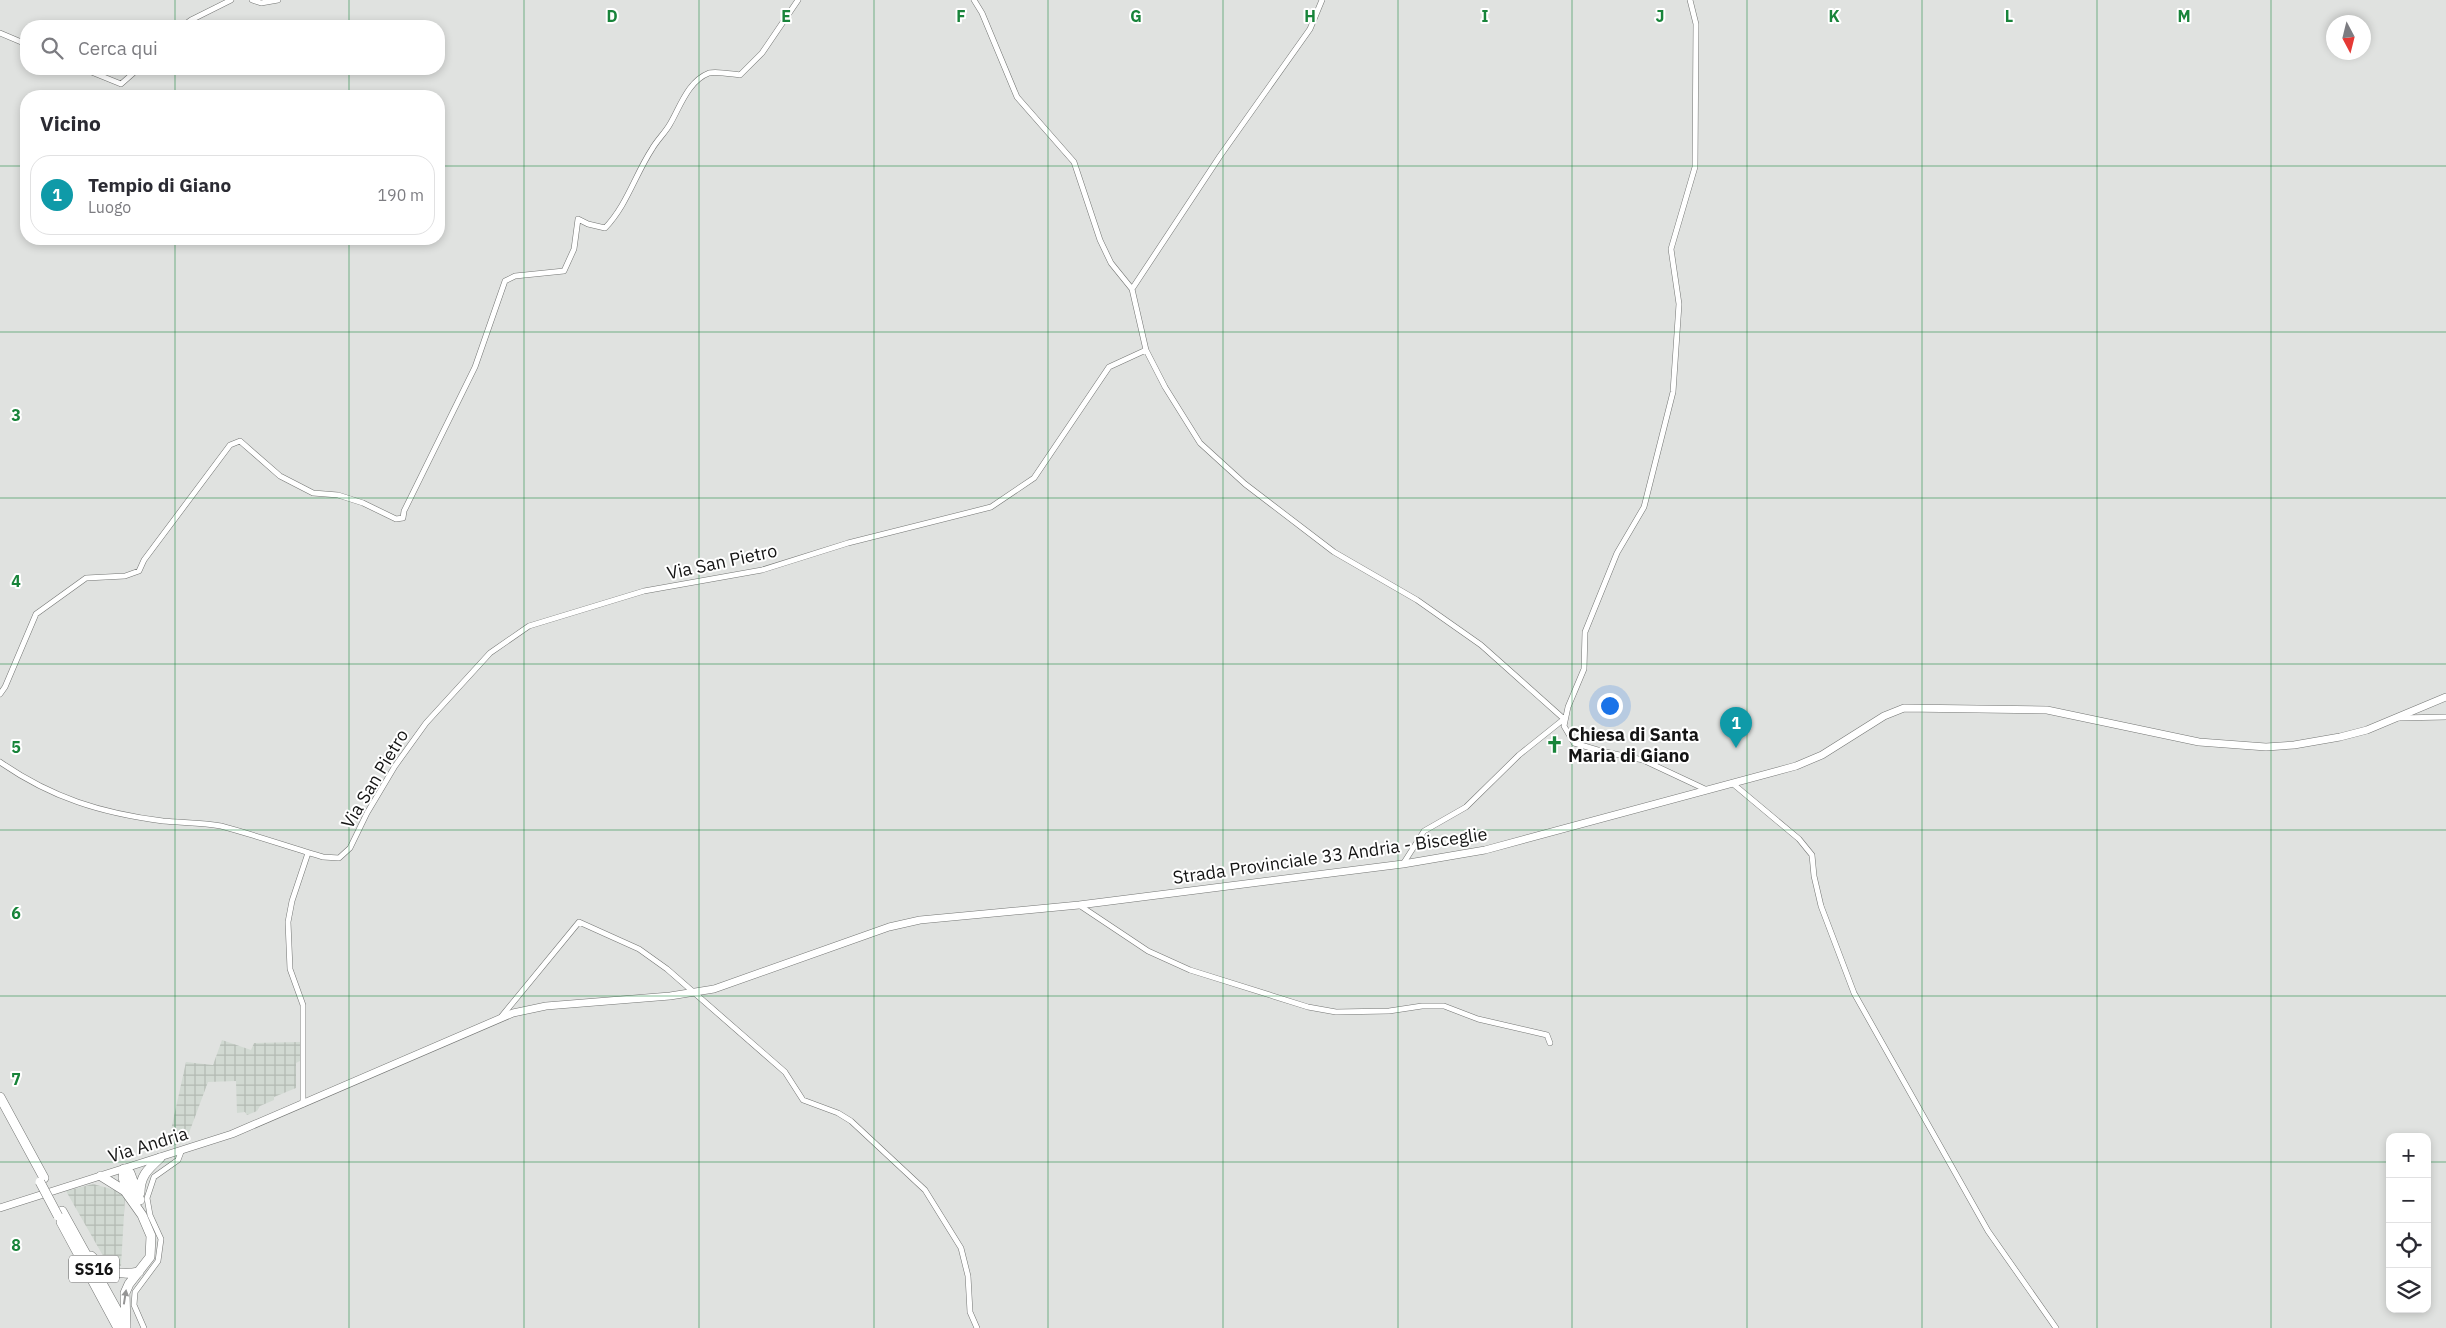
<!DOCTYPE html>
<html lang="it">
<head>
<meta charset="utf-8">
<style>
  :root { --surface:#fff; --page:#f2f2f3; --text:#2b2b33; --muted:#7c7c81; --line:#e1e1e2; --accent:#2563eb }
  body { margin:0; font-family:"IBM Plex Sans",sans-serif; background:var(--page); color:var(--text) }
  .controls { position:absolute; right:15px; bottom:15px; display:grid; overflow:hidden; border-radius:10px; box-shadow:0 2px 8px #0003 }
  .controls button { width:45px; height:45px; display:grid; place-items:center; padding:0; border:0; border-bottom:1px solid var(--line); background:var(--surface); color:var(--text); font:25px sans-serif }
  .compass { position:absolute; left:2326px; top:15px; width:45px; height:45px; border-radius:50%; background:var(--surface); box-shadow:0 2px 8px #0003; rotate:173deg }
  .you { position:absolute; left:1609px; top:705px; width:18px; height:18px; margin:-12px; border:4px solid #fff; border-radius:50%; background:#1a73e8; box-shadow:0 0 0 8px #1a73e833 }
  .badge { display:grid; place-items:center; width:32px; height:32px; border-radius:50%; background:var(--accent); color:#fff; font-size:16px; font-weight:700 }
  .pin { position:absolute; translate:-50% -41px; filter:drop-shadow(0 1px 2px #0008) }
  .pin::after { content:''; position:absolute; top:26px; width:18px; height:15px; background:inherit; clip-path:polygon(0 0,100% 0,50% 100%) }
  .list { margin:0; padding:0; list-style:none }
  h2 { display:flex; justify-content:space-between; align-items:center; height:65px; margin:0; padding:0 20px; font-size:21px }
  h2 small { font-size:16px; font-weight:400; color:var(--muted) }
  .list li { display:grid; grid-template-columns:32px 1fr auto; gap:15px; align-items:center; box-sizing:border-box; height:80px; margin:0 10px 10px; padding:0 10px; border:1px solid var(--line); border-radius:20px }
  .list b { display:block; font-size:19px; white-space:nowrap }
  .list p { margin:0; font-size:16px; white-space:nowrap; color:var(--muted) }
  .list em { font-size:16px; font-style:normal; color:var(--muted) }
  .icon { flex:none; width:28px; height:28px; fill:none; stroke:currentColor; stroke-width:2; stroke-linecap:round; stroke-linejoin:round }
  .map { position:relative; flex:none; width:2446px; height:1328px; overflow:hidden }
  .search { position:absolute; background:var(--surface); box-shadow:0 2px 8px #0003; left:20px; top:20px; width:425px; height:55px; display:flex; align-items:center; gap:12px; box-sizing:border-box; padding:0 18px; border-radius:20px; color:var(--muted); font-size:19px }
  .panel { position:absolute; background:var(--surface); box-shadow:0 2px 8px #0003; left:20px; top:90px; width:425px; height:155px; border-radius:20px }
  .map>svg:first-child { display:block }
</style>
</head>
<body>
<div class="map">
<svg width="2446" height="1328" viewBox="0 0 2446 1328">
  <defs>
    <pattern id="industrial-grid" width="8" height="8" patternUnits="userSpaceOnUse" patternTransform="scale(1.25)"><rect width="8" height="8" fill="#d1d9d2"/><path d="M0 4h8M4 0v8" fill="none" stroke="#b3b9b3"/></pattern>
  </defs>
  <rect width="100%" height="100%" fill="#e0e2e0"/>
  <path fill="url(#industrial-grid)" d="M222,1040L251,1050L254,1043L300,1042V1061L296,1063V1088L274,1097V1100L260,1106L257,1111L247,1115L245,1112L237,1113L236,1081L208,1082L186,1141L167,1148L186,1062L213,1065Z
    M93,1184L115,1190L125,1197L121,1266L108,1261L102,1254L66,1191Z"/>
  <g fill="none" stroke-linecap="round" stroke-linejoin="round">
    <defs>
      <path id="street" d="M252,0L261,3L278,0
        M974,0L982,13L1017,97L1074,162L1100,240L1111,263L1132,289L1146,350L1165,387L1200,443L1245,484L1334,552L1417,600L1481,645L1564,719L1519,755L1466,807L1424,831L1403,864
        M1690,0L1696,24L1695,167L1671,249L1679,304L1673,392L1644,507L1617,553L1585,632L1584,669L1568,707L1564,726L1574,743L1601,751L1643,760L1707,790
        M183,26L191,20L231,0
        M0,33L26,44
        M84,69L121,84L138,69
        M1132,289L1220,156L1310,29L1322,0
        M0,694L5,687L36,614L86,578L125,576L139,571L144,560L230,445L240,441L280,476L313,493L338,495L363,503L396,519L403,518L404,511L475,367L505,281L515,276L564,271L574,249L578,219L588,224L605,228C627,205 635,175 652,149C657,140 665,133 670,124C680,107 688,81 709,73C717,71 731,74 740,75L762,53L798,0
        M2399,718L2446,717
        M0,762C52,798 101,813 163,821C182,823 202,822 221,826C255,835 289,847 323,857L339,858L350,848L367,813L395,766L426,723L490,653L529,626L644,591L762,570L848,543L991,507L1034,478L1109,367L1146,350
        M1732,783L1799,839L1812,855L1814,876L1821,906L1854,993L1988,1231L2056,1328
        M1079,905L1148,951L1190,970L1308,1007L1336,1012L1389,1011L1422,1006H1444L1478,1019L1547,1035L1550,1043
        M501,1017L579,922L639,949L667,969L785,1072L803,1100L838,1113L851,1121L925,1190L961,1248L968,1276L970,1312L977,1328
        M303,1104V1005L290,969L288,922L292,901L308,853
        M144,1328L134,1305L135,1292L158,1261L161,1239L150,1215L147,1198L154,1177L178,1160L181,1152"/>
      <path id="secondary" d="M0,1208L232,1134L513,1013L546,1006L670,996L714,989L889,927L920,920L1079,905L1403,864L1485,850L1796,766L1822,755L1884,716L1904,708L2047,710L2199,742L2266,747L2294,745L2340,737L2367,730L2446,697"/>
      <path id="highway" d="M0,1097L44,1178
        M101,1176L125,1191L142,1215L151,1236L150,1257L129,1284L125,1293L126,1327
        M140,1193C140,1176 148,1169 160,1158
        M129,1194L123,1178L124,1169L130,1173L140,1200
        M62,1211L124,1323
        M61,1222L118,1328
        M91,1256C106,1271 117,1276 139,1272"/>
    </defs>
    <use href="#street" stroke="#737573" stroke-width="6"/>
    <use href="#secondary" stroke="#737573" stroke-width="8"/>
    <use href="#highway" stroke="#737573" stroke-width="10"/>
    <use href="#street" stroke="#fff" stroke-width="5"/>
    <use href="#secondary" stroke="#fff" stroke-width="7"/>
    <use href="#highway" stroke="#fff" stroke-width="9"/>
    <defs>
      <path id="highway-bridge" d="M40,1182L58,1216"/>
    </defs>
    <use href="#highway-bridge" stroke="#737573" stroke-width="10" stroke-linecap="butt"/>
    <use href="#highway-bridge" stroke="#fff" stroke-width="9"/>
  </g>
  <defs><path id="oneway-solid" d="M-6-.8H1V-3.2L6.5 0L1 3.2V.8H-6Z" transform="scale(1.25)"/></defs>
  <use fill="#959595" href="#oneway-solid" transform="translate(125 1297) rotate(-81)"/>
  <path fill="none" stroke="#18843a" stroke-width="1" stroke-opacity="0.55" d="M175,0V26M349,0V26M524,0V1328M699,0V1328M874,0V1328M1048,0V1328M1223,0V1328M1398,0V1328M1572,0V1328M1747,0V1328M1922,0V1328M2097,0V1328M2271,0V1328M175,69V96M349,69V96M0,166H26M439,166H2446M175,239V1328M349,239V1328M0,332H2446M0,498H2446M0,664H2446M0,830H2446M0,996H2446M0,1162H2390M2427,1162H2446"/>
  <defs>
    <symbol id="church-bare" viewBox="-9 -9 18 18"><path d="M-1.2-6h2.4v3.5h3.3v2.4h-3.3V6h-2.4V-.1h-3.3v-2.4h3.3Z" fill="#18843a" stroke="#fff" stroke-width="2.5" paint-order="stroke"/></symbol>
  </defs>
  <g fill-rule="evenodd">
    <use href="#church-bare" x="1542" y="732" width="25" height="25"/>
  </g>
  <g text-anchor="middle" stroke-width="4" stroke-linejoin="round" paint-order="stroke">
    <rect fill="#fff" stroke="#5a5a5a" stroke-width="1" x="69" y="1255.5" width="50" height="27" rx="4"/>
    <g font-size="16" font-weight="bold" fill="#141414">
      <text x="94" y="1275">SS16</text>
    </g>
    <g font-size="18" fill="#141414" stroke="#fff">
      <text transform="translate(722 562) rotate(-12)" y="6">Via San Pietro</text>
      <text transform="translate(375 779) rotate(-59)" y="6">Via San Pietro</text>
      <text transform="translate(1330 856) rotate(-8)" y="6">Strada Provinciale 33 Andria - Bisceglie</text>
      <text transform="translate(148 1145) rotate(-17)" y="6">Via Andria</text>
    </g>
    <g font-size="18" font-weight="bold" fill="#141414" stroke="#fff" text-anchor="start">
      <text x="1568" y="741">Chiesa di Santa<tspan x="1568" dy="21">Maria di Giano</tspan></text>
    </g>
  </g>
  <g font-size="16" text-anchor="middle" font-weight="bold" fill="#18843a" stroke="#fff" stroke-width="4" stroke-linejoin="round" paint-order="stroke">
    <text x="612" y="22">D</text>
    <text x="786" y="22">E</text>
    <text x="961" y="22">F</text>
    <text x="1136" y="22">G</text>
    <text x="1310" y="22">H</text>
    <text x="1485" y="22">I</text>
    <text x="1660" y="22">J</text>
    <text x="1834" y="22">K</text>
    <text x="2009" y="22">L</text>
    <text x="2184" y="22">M</text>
    <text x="16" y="421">3</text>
    <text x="16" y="587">4</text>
    <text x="16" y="753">5</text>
    <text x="16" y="919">6</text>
    <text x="16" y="1085">7</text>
    <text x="16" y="1251">8</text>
  </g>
</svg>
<div class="controls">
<button>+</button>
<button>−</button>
<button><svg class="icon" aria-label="locate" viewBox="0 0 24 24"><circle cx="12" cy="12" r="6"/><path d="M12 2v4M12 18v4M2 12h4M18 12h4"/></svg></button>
<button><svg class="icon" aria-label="layers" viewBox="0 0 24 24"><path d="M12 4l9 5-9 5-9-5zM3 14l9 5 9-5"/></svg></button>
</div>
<svg class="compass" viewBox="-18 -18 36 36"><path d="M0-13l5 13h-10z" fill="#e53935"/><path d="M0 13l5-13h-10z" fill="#7c7c81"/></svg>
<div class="you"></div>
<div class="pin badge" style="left:1736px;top:748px;background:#0f9aa8">1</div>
<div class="search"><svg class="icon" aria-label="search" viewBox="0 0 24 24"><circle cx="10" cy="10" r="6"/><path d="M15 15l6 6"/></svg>Cerca qui</div>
<section class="panel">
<h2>Vicino<small></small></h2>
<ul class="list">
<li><span class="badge" style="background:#0f9aa8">1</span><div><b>Tempio di Giano</b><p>Luogo</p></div><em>190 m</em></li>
</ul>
</section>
</div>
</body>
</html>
